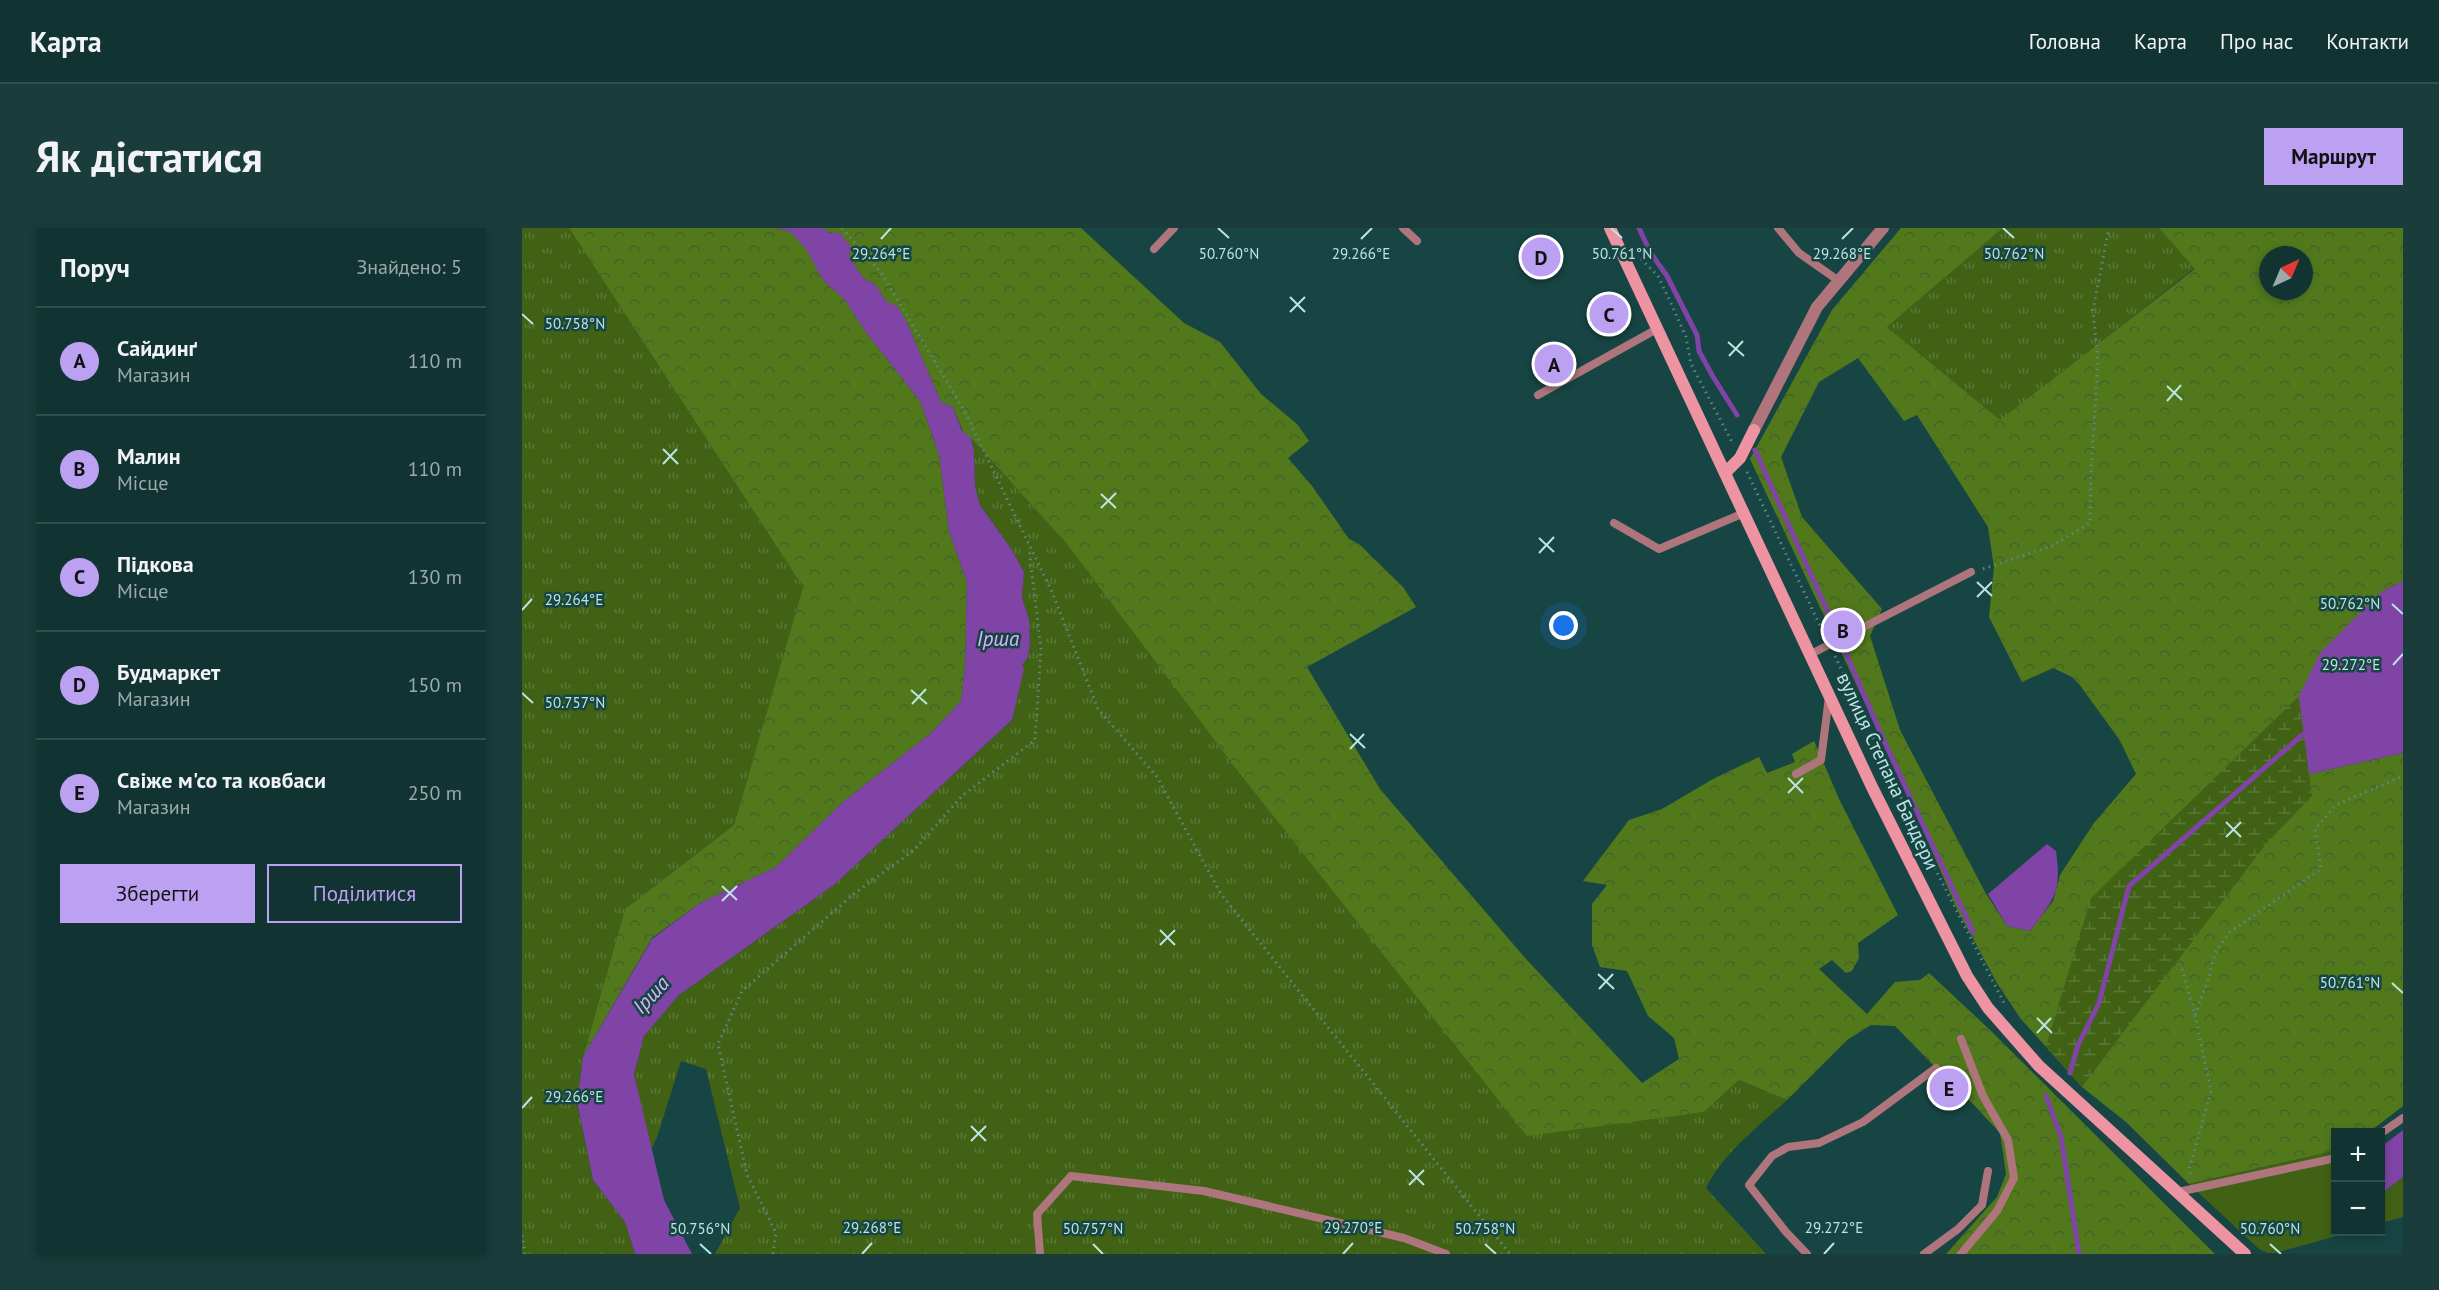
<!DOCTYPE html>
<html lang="uk">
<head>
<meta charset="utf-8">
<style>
  :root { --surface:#113432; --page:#1a3c3a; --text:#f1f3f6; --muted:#9caaac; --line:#304f4d; --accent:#bca0f2 }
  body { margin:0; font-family:"PT Sans",sans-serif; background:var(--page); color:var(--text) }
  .controls { position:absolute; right:18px; bottom:18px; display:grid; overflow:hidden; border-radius:0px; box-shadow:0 3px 9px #0003 }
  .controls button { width:54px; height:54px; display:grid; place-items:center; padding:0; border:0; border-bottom:2px solid var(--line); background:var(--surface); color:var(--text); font:30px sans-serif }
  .compass { position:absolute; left:1737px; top:18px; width:54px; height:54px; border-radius:50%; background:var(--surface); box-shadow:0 3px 9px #0003; rotate:44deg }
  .you { position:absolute; left:1042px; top:398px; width:21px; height:21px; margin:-15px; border:4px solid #fff; border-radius:50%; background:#1a73e8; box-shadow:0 0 0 9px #1a73e833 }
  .badge { display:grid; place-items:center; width:39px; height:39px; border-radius:50%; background:var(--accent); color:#111; font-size:20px; font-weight:700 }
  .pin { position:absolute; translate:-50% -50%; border:3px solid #fff; box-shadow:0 2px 6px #0006 }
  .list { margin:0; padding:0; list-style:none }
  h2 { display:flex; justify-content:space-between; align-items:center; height:78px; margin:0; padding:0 24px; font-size:26px }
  h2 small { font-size:20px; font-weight:400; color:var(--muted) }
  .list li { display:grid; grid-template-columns:39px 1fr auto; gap:18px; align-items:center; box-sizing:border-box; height:108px; padding:0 24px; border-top:2px solid var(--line) }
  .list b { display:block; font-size:22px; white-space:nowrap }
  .list p { margin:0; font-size:20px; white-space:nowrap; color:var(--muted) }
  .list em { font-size:20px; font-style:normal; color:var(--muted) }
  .actions { display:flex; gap:12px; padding:18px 24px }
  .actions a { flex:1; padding:14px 0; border:2px solid var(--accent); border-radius:0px; text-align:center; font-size:21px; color:var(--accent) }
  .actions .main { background:var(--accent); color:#111 }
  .map { position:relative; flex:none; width:1881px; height:1026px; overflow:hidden; border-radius:0px }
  header { display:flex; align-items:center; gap:36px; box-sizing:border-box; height:84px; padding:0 30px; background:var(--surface); border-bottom:2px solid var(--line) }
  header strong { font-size:28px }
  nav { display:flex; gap:33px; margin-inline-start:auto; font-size:21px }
  .intro { display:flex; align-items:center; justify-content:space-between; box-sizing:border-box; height:144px; padding:0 36px }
  h1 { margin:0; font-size:42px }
  .button { padding:15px 27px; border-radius:0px; background:var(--accent); color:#111; font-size:21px; font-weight:700 }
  main { display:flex; gap:36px; padding:0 36px }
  aside { flex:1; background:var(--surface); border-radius:0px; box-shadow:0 3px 9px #0003 }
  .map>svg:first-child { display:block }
</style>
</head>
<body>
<header>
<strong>Карта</strong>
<nav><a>Головна</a><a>Карта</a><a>Про нас</a><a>Контакти</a></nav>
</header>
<div class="intro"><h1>Як дістатися</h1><a class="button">Маршрут</a></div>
<main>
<aside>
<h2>Поруч<small>Знайдено: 5</small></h2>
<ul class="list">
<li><span class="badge">A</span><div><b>Сайдинґ</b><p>Магазин</p></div><em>110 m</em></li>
<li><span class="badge">B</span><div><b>Малин</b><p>Місце</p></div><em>110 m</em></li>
<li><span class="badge">C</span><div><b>Підкова</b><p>Місце</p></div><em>130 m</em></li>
<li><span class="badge">D</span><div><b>Будмаркет</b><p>Магазин</p></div><em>150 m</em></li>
<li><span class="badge">E</span><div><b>Свіже м'со та ковбаси</b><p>Магазин</p></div><em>250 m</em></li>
</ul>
<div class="actions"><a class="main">Зберегти</a><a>Поділитися</a></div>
</aside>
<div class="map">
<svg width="1881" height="1026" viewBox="0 0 1881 1026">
  <defs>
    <pattern id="grass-tufts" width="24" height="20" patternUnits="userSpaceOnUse" patternTransform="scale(1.5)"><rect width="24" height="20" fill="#416215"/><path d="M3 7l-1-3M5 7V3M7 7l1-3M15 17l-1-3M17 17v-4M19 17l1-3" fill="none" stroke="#5a7837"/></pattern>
    <pattern id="forest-crowns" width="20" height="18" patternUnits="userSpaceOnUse" patternTransform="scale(1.5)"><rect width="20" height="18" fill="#51791c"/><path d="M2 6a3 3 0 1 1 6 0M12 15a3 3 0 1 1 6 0" fill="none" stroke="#46612e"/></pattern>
    <pattern id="wetland-marsh" width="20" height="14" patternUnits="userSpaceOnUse" patternTransform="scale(1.5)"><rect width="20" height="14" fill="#416215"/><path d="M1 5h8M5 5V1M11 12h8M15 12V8" fill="none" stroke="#5a7837"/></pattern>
  </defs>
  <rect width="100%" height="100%" fill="#174543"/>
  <path fill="url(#grass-tufts)" d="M0,0H47L281,359L212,597L103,681L61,829L55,875L71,952L103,994L113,1026H0Z
    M1481,0H1637L1673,40L1478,193L1365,99Z
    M449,210L545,316L1141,889L1182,884L1217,852L1265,872C1236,899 1202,924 1184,960L1244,1026H193L218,980L184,841L159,833L135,909L129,922L112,846L122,808L157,767L312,657L490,492L500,437L506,429L508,415L507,391L500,370L502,344L490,322L458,277L453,258L452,223Z"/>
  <path fill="url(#forest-crowns)" fill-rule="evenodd" d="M47,0H254L269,4L285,21L301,52L323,71L343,103L398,173L417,226L427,303L445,355L443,439L439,473L409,505L321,574L254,639L178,675L130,710L61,829L103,681L212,597L281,359Z
    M300,0H559L662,95L698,114L739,166L775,196L787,213L766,230L790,258L827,311L837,316L881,359L894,379L785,439L858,561L1004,731L1120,855L1157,831L1152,810L1126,788L1105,743L1078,739L1070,717V676L1085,657L1061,653L1107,592L1140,581L1191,551L1237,529L1245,545L1273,534L1270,526L1292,513L1318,573L1376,687L1336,715L1337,730L1330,743L1324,745L1310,732L1297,741L1345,786L1373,754L1398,752L1407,745L1467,801L1693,1026H1424L1475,969L1484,946L1478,905L1424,847L1414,840L1373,798L1349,797L1325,812L1265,872L1217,852L1182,884L1005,908L719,547L545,316L449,210L442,206L431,179L419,174L385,95L364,73L353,56L342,51L327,29L308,5Z
    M1379,0H1481L1365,99L1478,192L1673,41L1637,0H1881V353L1859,364L1787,546L1881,525V878L1847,904H1814L1813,923L1667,956L1604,894L1560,859L1499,791L1476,757L1435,681L1378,549L1228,231L1310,82ZM1746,27H1782V63H1746ZM1336,130L1382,193L1395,187L1466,299L1472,339L1467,389L1500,454L1531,440L1550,449L1557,456L1597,511L1614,546L1572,595L1538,647L1531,673L1508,703L1485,698L1463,664L1378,502L1348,408L1360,381L1280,289L1259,229L1297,154Z"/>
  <path fill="url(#wetland-marsh)" d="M1777,468L1790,568L1744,616L1560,859L1524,818L1569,670Z"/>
  <path fill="#416215" d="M1813,923V951L1809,954L1813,960L1814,1004H1829L1753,1025H1746L1737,1021L1667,956Z
    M1881,949V989L1859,995V966Z"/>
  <path fill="#8043a6" d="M254,0H300L308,5H318L329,19L327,29L342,51L353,56L364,73L375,78L385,95L419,174L431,179L440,203L449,210L452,223L453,258L458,277L490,322L502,344L500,370L507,391L508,415L506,429L500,437L502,441L490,492L312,657L157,767L122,808L112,846L142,972L170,1026H113L103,994L71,952L55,874L61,829L130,711L178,675L254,639L321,574L409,505L439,473L443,439L445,355L427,303L417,226L398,173L343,103L323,72L301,52L284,21L269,4Z
    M1881,353V525L1787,546L1777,468L1798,425L1859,364Z
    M1525,616L1534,623C1540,664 1532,672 1508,703L1485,698L1466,666Z
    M1881,902V949L1859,966V919Z"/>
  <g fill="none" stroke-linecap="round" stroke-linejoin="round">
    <path stroke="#8043a6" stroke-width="5" d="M1117,0L1128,24L1145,48L1175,107L1177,123L1190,147L1215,187
      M1233,222L1313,400
      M1323,423L1362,513L1451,704
      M1548,845L1556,817L1577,775L1607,658L1779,508L1788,503
      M1524,868L1539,909L1557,1026"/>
    <path stroke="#5c8885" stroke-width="3" stroke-dasharray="1.5 4.5" stroke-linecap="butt" d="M320,0L360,46L443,184L530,364L576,481L635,549L699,666L988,1026
      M1119,31L1136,48L1147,71L1164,109L1169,136L1210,214
      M1225,244L1302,406
      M1461,341L1530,318L1568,295L1569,245L1576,133L1571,82L1586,5L1585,0
      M1313,428L1404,623L1482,775
      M1660,741L1673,787L1689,863L1667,942L1670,950
      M1673,787L1687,749L1693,725L1708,704L1799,641L1793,601L1814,577L1881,548
      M0,1007L3,1026
      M251,1026L254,1005L225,947L196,816L220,763L333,665L391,623L440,568L513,512L519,421L507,320"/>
    <path stroke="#ae757d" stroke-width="8" d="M881,0L895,13
      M1256,0L1277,25L1317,53
      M632,21L652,0
      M1016,167L1135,101
      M1092,295L1137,321L1222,285
      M1289,426L1449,344
      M1274,546L1299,532L1307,469
      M1858,906L1881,890
      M1656,964L1814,930
      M518,1026L515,986L549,948L682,963L882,1010L924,1026
      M1285,1026L1264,1004L1227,957L1250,928L1266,919L1297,915L1341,894L1414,840
      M1402,1026L1436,1001L1460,977L1466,943
      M1439,1026L1475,983L1492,950L1486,912L1461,868L1439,811"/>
    <path stroke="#ae757d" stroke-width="12" d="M1232,202L1295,79L1361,0"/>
    <path stroke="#ed93a1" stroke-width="12" d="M1088,0L1350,559L1445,748L1466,780L1517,838L1723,1026
      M1204,244L1218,230L1232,202"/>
  </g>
  <path fill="none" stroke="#bce4e1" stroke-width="2" d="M696,0L707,10M1089,0L1100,10M1481,0L1492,10M359,11L369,0M839,11L850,0M1320,11L1331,0M768,69L783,84M768,84L783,69M0,86L11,96M1206,114L1222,128M1207,128L1221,113M1645,158L1660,172M1645,173L1659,157M141,221L156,236M141,236L155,221M579,266L594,280M579,280L594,265M1017,310L1032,324M1017,325L1032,309M1455,354L1470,368M1455,369L1470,354M1870,376L1881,386M0,382L10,371M1871,437L1881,426M389,462L405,476M0,465L11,475M390,476L404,461M828,506L843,520M828,521L842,506M1266,550L1281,565M1266,565L1281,550M1704,594L1719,609M1704,609L1719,594M200,658L215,672M200,673L215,658M638,702L653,717M638,717L653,702M1076,746L1092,761M1870,755L1881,765M1077,761L1091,746M1515,790L1530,805M1515,805L1529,790M0,880L10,869M449,898L464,913M449,913L464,898M887,942L902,957M887,957L902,942M178,1016L189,1026M571,1016L581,1026M963,1016L974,1026M1748,1016L1759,1026M340,1026L350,1015M821,1026L831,1015M1302,1026L1312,1015"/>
  <g text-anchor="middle" stroke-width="5" stroke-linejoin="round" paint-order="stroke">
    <g font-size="20" fill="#bce4e1" stroke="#174543">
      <text transform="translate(1366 543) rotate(65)" y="7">вулиця Степана Бандери</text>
    </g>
    <g font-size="21" font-style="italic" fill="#dcb0fc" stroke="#174543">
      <text x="476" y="418">Ірша</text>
      <text transform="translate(129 767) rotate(-47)" y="7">Ірша</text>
    </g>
  </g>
  <g font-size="15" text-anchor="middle" fill="#bce4e1" stroke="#174543" stroke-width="5" stroke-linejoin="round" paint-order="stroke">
    <text x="707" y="31">50.760°N</text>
    <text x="1100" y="31">50.761°N</text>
    <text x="1492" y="31">50.762°N</text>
    <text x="359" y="31">29.264°E</text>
    <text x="839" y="31">29.266°E</text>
    <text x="1320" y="31">29.268°E</text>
    <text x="53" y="101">50.758°N</text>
    <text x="52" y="377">29.264°E</text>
    <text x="1828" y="381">50.762°N</text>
    <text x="1829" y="442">29.272°E</text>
    <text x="53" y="480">50.757°N</text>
    <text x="1828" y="760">50.761°N</text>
    <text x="52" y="874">29.266°E</text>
    <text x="350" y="1005">29.268°E</text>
    <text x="831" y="1005">29.270°E</text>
    <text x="1312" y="1005">29.272°E</text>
    <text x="178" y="1006">50.756°N</text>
    <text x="571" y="1006">50.757°N</text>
    <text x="963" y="1006">50.758°N</text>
    <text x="1748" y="1006">50.760°N</text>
  </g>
</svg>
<div class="controls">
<button>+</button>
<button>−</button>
</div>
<svg class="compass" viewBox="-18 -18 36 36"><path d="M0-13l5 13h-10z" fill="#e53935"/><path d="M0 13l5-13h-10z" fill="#9caaac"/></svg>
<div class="you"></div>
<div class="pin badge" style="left:1032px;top:136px">A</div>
<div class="pin badge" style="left:1321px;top:402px">B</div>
<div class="pin badge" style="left:1087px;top:86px">C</div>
<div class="pin badge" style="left:1019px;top:29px">D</div>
<div class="pin badge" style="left:1427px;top:860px">E</div>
</div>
</main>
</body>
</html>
